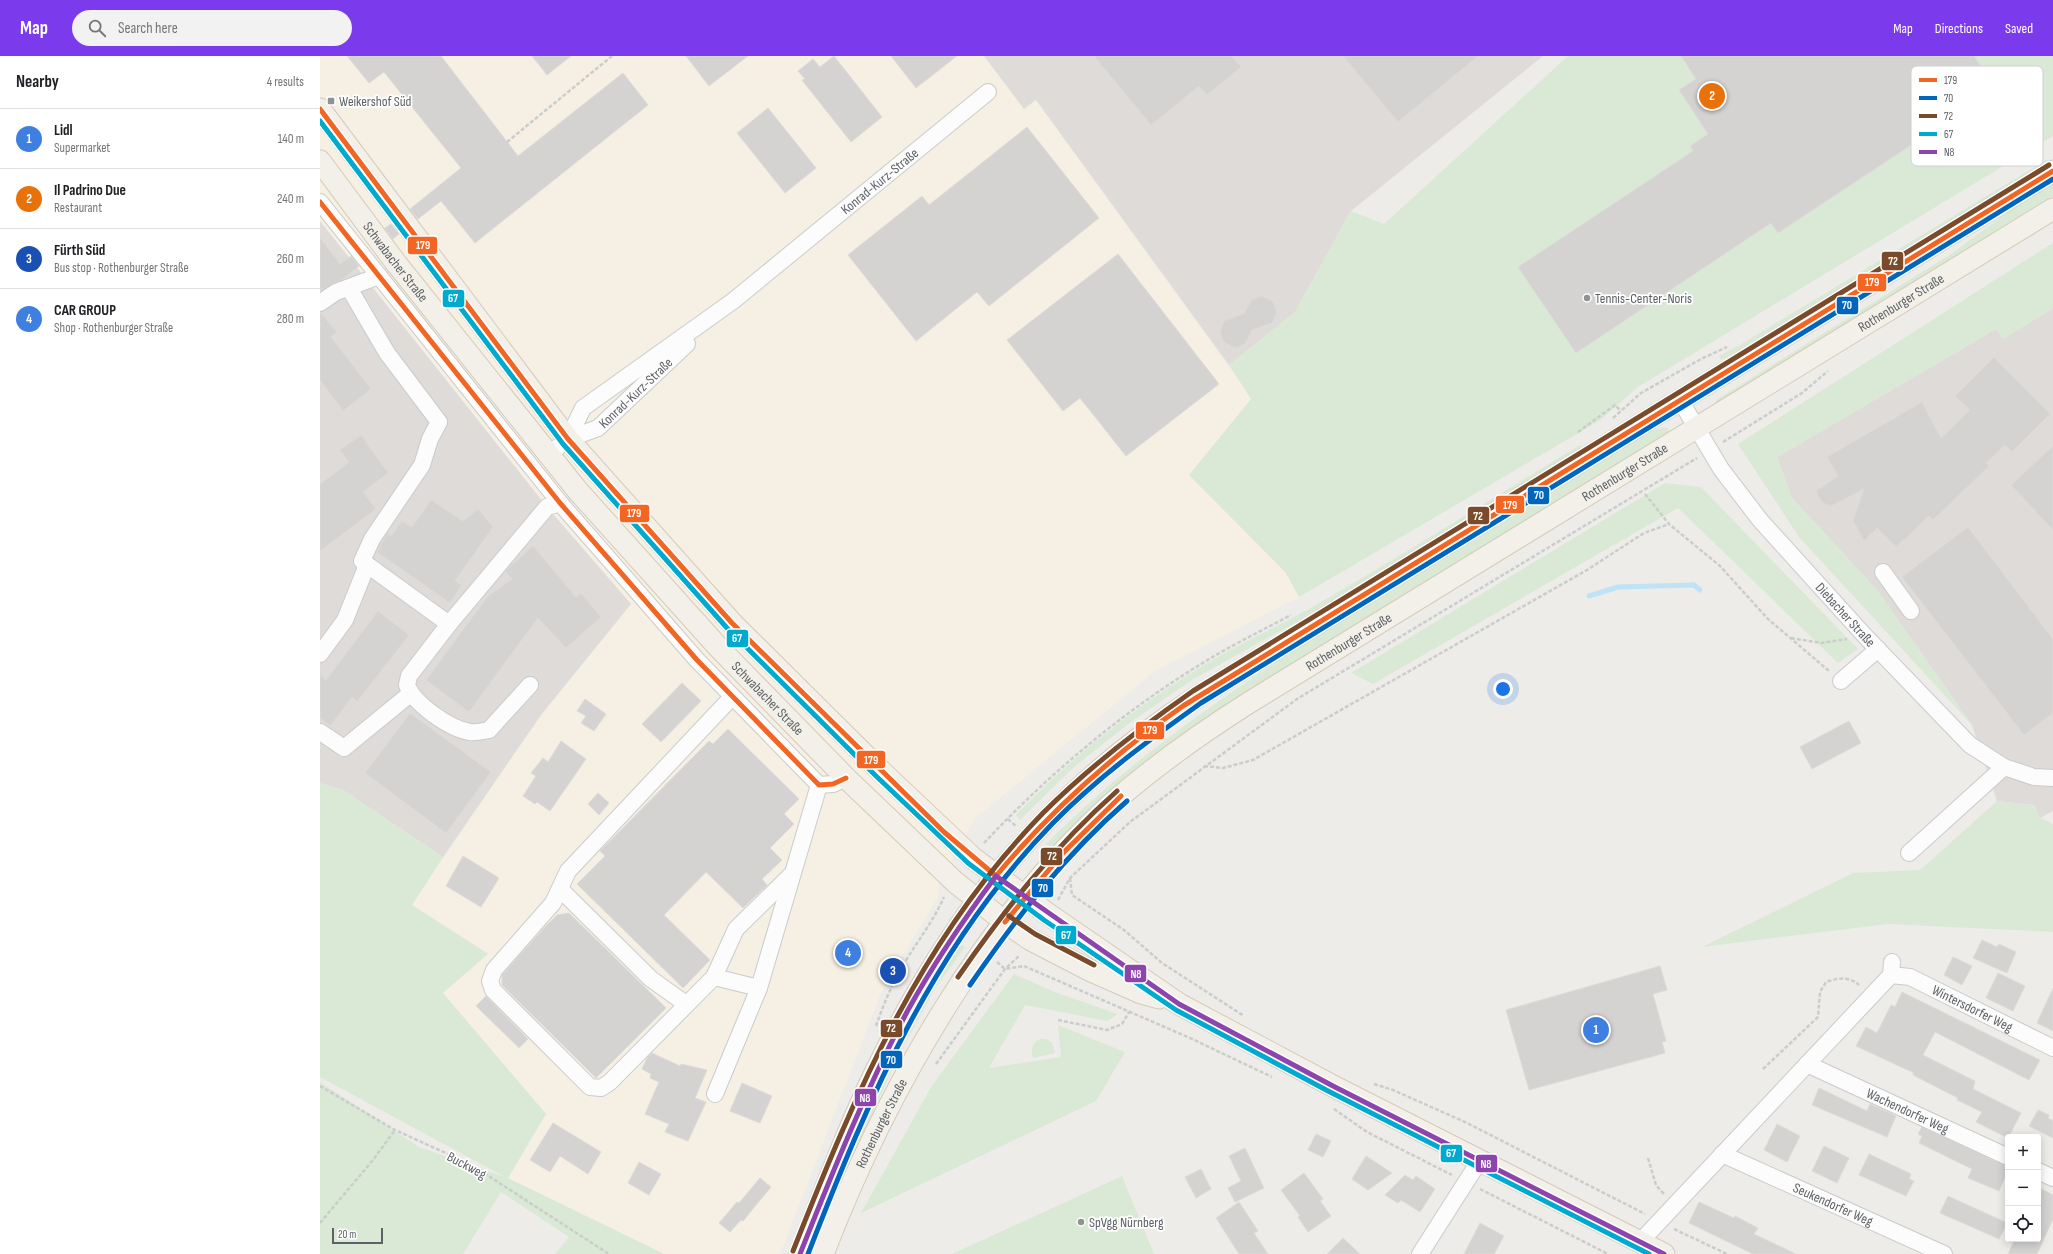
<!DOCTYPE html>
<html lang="en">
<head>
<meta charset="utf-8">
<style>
  :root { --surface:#fff; --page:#f2f2f2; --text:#202124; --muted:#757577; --line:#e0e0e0; --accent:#7c3aed }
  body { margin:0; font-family:"Sofia Sans Condensed",sans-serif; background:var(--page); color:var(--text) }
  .controls { position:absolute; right:12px; bottom:12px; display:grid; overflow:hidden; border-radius:4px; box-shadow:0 2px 10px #0003 }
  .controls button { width:36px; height:36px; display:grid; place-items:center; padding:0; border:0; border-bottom:1px solid var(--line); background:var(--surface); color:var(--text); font:20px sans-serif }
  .scale { position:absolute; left:12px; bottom:10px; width:51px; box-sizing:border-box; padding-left:4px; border:2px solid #5e6266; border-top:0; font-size:11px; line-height:14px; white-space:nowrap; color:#5e6266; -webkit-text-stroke:3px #fff; paint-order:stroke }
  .you { position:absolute; left:1183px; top:633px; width:14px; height:14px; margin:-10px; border:3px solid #fff; border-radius:50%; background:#1a73e8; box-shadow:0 0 0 6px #1a73e833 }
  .badge { display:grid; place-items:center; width:26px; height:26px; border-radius:50%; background:var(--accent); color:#fff; font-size:13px; font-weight:700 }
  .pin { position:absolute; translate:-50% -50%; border:2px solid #fff; box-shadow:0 1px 4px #0006 }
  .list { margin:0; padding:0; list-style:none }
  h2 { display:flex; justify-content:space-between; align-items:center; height:52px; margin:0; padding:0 16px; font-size:17px }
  h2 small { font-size:13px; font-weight:400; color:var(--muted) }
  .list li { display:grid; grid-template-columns:26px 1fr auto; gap:12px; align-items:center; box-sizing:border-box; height:60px; padding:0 16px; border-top:1px solid var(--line) }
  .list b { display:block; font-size:15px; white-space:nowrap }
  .list p { margin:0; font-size:13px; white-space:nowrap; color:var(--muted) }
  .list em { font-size:13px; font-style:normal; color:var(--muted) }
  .icon { flex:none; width:22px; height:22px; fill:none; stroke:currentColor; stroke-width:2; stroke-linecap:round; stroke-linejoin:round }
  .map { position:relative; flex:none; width:1733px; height:1198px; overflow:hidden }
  header { display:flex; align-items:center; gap:24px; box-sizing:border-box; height:56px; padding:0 20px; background:var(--accent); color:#fff }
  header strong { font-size:19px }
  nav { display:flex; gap:22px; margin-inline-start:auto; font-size:14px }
  .search { width:280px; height:36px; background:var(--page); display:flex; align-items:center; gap:10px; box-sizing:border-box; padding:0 14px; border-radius:22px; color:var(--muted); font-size:15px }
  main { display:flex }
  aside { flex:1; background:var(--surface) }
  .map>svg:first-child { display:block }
</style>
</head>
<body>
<header>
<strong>Map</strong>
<div class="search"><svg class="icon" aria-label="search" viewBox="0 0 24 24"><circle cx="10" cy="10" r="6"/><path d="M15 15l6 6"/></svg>Search here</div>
<nav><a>Map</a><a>Directions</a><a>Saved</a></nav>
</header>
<main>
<aside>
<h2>Nearby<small>4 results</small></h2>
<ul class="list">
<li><span class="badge" style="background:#3f7fe0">1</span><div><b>Lidl</b><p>Supermarket</p></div><em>140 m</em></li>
<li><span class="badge" style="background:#e8710a">2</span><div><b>Il Padrino Due</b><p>Restaurant</p></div><em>240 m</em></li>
<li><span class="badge" style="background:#1a4fb4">3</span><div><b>Fürth Süd</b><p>Bus stop · Rothenburger Straße</p></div><em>260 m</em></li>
<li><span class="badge" style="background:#3f7fe0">4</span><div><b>CAR GROUP</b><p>Shop · Rothenburger Straße</p></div><em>280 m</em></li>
</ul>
</aside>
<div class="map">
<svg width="1733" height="1198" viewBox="0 0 1733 1198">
  <rect width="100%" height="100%" fill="#eeece9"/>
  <path fill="#f6f0e4" d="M0,0H664L704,53L716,44L932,343L869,419L966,517L979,541L835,615L654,763L619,826L618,841L562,934L460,1198H344L188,1122L226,1058L122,936L168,897L92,849L221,659L311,548L227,451L0,165Z"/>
  <path fill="#dedbd9" d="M664,0H1223L1031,155L975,256L909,309L716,44L704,53Z
    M0,165L227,451L311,548L221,659L123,801L23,734L0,727Z
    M1733,252V755L1720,762L1714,749L1677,745L1652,669L1557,534L1472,442L1457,401L1676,273L1683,283Z"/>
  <path fill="#d9e9d5" d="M1248,0H1733V80L1318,331L1279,365L979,541L966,517L869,419L931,343L909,309L975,256L1031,155L1064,168Z
    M1726,104L1732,105L1433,288L1401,304L1399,300L1418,290Z
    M1733,127V140L1685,172L1399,348L1396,346V344L1628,200L1696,150Z
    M1733,187V252L1683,283L1676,273L1457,401L1472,442L1557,534L1652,669L1479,481L1418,388Z
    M1344,371L1349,373V378L970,610L732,794L726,788C828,685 949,609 1072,533C1158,480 1244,428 1329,375Z
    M1260,389L1263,393L1025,539L872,624L811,666L754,711L700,764L696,759C751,701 815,651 884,609C922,586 963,568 1001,546C1088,496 1174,441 1260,389Z
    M1345,427L1381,431L1538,593L1518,607L1358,452L1053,628L1031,617Z
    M0,727L23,734L123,801L92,849L168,898L123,937L226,1058L188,1122L344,1198H235L249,1181L181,1136L143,1198H0V1026L99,1091L185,1121L0,1021Z
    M1677,745L1714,749L1720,762L1733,768V876L1568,868L1382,891L1533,817L1600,814Z
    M638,886L645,891L614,934L578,1001L533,1100L494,1198H488L528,1097L573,998Z
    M694,918L737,937L798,958L787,965L705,949L669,1012L741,1001L738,969L805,996L776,1045L541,1157L611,1031Z
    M720,983H726L732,987L735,997L713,1002C711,993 711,988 720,983Z
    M802,1120L834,1198H632Z"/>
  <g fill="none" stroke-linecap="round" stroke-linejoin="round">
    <path stroke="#bee2f6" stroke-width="5" d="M1269,540L1298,531L1374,529L1380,534"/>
  </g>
  <path fill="#d5d3d2" stroke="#dddbd8" d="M27,0H121L198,100L303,17L328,49L155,187L121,145L98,163L90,153L141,112L64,16L49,27Z
    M212,0H251L227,19Z
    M366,0H428L389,30Z
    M514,0L562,61L531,86L482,24L485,23L478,15L493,3L500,11Z
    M571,0H637L596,32Z
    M774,0H912L921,11L887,39L879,30L831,69Z
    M1023,0H1158L1078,66Z
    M1361,0H1654L1676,33L1458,177L1451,167L1256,297L1198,211L1373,95L1370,90L1388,78L1359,34L1376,23Z
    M448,52L496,112L465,137L417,77Z
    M707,71L779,162L669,250L657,236L596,285L528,199L602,140L609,149Z
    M71,168L79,178L73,183L65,172Z
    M0,181L20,208L31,200L39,210L21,224L0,235Z
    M798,198L899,328L806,400L760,342L743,355L687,284Z
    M942,240L953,245L957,256L952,267L932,274L925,288L915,292L904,286L900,276L904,265L925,257L931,244Z
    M0,256L17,276L11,281L51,333L23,355L0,324Z
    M1674,301L1730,358L1692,396L1685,389L1666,407L1669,410L1613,464L1609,460L1576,491L1557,472L1544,485L1533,464L1544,433L1511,450L1503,447L1499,442L1496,435L1518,420L1507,401L1602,346L1621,382L1650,354L1635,340Z
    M41,379L68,417L43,436L56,453L0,495V428L29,406L20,394Z
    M1733,390V474L1691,429Z
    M111,444L143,465L158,453L173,471L135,525L142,529L130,547L57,496L67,477L71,480L82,465L92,471Z
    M1648,471L1733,583V657L1704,679L1582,521Z
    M213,490L256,541L261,537L281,561L246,592L218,562L149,656L106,624L168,540L192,523L185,515Z
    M58,555L89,579L37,646L32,641L10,670L0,662V619L6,624Z
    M362,627L381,645L341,686L322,668Z
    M265,643L286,658L274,675L261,667L266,660L257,655Z
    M90,657L171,716L126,777L45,717Z
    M1529,665L1541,687L1492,713L1480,691Z
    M408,673L479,743L464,758L474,768L450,792L462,804L442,823L447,829L423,852L386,816L344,859L390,904L363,932L257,828L285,800L280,795L389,685L393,688Z
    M241,685L266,703L230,755L217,746L215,748L203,740L216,720L211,717L223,702L228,706Z
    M278,737L289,747L279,759L268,748Z
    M143,800L179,822L161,851L126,830Z
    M249,857L346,952L276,1022L182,929V919L224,872L237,859Z
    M1662,884L1677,891L1679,888L1696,896L1687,917L1653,902Z
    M1633,901L1652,910L1642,929L1624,919Z
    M1340,910L1347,934L1333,938L1346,985L1342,986L1345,997L1209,1034L1186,954Z
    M1678,917L1705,930L1693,955L1666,942Z
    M1733,932V975L1717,967Z
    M1582,936L1720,1004L1709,1024L1615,976L1603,999L1655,1025L1653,1033L1701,1057L1688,1082L1656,1066L1662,1056L1637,1044L1638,1042L1593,1019L1594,1017L1536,990L1546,971L1557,977L1571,949L1575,951Z
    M166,940L208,983L199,992L156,950Z
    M332,997L360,1010L361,1008L387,1014L375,1042L386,1046L368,1085L345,1076L349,1068L325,1058L339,1026L330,1022L331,1018L322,1013L327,1002Z
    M422,1027L452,1040L440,1067L410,1055Z
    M1499,1032L1547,1055L1550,1048L1576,1060L1567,1081L1492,1049Z
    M1718,1054L1729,1059L1728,1062L1733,1065V1082L1709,1070Z
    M233,1067L281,1096L268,1118L240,1100L230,1116L210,1104Z
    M1457,1068L1480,1080L1467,1106L1444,1094Z
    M1602,1071L1688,1111V1115L1679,1135L1648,1122L1652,1113L1599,1087L1602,1080L1598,1078Z
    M996,1078L1011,1085L1003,1101L988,1094Z
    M1504,1090L1529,1102L1517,1127L1492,1115Z
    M925,1092L944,1132L915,1146L908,1132L921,1125L909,1100Z
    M1549,1098L1591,1118L1589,1123L1594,1125L1586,1140L1539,1119Z
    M1046,1100L1072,1117L1048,1134L1032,1123Z
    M319,1106L341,1118L329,1139L308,1127Z
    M881,1113L891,1133L876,1142L865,1121Z
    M984,1117L1003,1143L1000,1145L1011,1160L988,1176L978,1161L980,1160L961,1134Z
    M1085,1119L1093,1124L1096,1120L1115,1133L1100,1156L1081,1144L1078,1147L1065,1139Z
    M440,1122L451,1131L423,1165L421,1164L410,1176L399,1167L417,1146L419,1147Z
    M1718,1131L1733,1139V1163L1717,1198H1688L1695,1183H1718Z
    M1628,1140L1687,1167L1679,1183L1620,1157Z
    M919,1146L938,1175L934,1177L948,1198H919L896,1162Z
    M1379,1146L1414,1162L1415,1160L1438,1172L1434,1178L1476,1198H1433L1369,1167Z
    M1160,1167L1184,1180L1174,1198H1144Z
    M1023,1182L1040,1198H1007Z"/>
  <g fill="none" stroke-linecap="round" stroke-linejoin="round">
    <defs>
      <g id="minor">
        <path d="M0,146L240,447L377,604L499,729L513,728L526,722"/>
        <path d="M29,232L67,297L119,366L110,383L102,409L52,483L42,505L129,568L227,451L240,447"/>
        <path d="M0,247L16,236L59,220"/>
        <path id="s1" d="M1360,344L1401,413L1440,464L1545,580L1650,689L1684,711L1714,721L1733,722"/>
        <path id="s2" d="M248,383L263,352L413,245L668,36"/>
        <path id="s3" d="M228,399L248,383L278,372L367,288"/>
        <path d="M1563,516L1591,555"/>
        <path d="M129,568L89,620L87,629C94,648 130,673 150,676C156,677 163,675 169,674L210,629"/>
        <path d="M0,598L25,564L47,509"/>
        <path d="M1521,625L1558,593"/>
        <path d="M412,641L248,815L233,847L174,914L170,925L173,934L270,1031L281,1032L290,1026L394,921L439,932"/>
        <path d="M0,676L24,692L90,638"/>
        <path d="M1589,797L1684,711"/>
        <path d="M240,833L331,923L366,948"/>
        <path id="s4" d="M1571,919L1590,921L1733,992"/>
        <path d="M394,921L416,873L472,818"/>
        <path id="s5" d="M1487,1008L1688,1101"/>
        <path d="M395,1038L439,932L499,729"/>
        <path id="s6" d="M1402,1098L1624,1198"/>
        <path d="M1718,1115L1733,1122"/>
        <path d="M1320,1186L1571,919L1572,906"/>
        <path d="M1100,1198L1160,1104"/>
      </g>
      <g id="major">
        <path d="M0,53L248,383L412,567L561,715L653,802L728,858L859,948L1013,1030L1344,1198"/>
        <path id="s7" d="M0,105L76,207L258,435L399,592L526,722L635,826L685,866L711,884L771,915L821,937L839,942"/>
        <path d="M480,1198C503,1139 525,1080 552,1023C630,860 725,740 877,641L1733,115"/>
        <path id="s8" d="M503,1198C564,1039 662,866 789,750C833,711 881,677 930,646L1733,153"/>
      </g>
    </defs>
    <use href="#minor" stroke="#cacbcb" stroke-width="18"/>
    <use href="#major" stroke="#d5cab8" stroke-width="23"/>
    <path stroke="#cacecb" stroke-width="2.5" stroke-dasharray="4 2" stroke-linecap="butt" d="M187,86L292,0
      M1293,362L1321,337L1381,303L1407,291
      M1258,376L1295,349L1301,355
      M1403,386L1482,337L1508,315
      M1325,438L1349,468L1400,510L1448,563L1509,615
      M1471,582L1501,587L1527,583
      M884,710L903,712L933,704L1267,514L1324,477L1349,468
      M688,763L696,770
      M664,787C729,718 801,657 881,608C910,590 941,575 971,559
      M750,822L752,839L804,874L842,907L924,960
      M738,844L750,822L810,766L977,643L1377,402
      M677,906L685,913L704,910L870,982L952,1021
      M738,964L787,974L802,968L809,956
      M556,970C563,950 571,930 582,911C596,887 613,866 624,841
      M616,1008L685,913L700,899
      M1443,1013L1498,961L1500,936L1506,926C1518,922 1529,920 1539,929
      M1054,1028L1073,1034L1145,1066L1325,1158
      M0,1030L75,1074L150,1108L289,1198
      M1014,1053L1047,1076L1132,1119
      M1328,1102L1336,1129L1344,1138
      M1160,1133L1288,1198
      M0,1167L53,1104L75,1074
      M1354,1173L1407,1198"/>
    <use href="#minor" stroke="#fcfcfc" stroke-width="16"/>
    <use href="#major" stroke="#f3f0e9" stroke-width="21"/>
    <defs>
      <path id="bus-1" d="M0,53L248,383L412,567L624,776L676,820
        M0,146L240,447L377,604L499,729L513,728L526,722
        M676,820C731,754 793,699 863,650L1733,115
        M685,866L744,796L801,740"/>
      <path id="bus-2" d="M650,929C696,862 745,799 807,745
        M488,1198C549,1041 613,890 733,767C778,721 829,684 881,647L1733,123"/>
      <path id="bus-3" d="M689,860L715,878L774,909
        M638,921C685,853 735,790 797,735
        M473,1195C536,1035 601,882 723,757C769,711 820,672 873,635L1729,109"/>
      <path id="bus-4" d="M0,65L243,388L407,572L556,720L648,807L724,864L856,954L1010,1036L1329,1198"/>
      <path id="bus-5" d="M480,1198C513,1115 546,1033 588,954C614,907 644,863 676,820L859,948L1013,1030L1344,1198"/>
    </defs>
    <use href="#bus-1" stroke="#fff" stroke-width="8"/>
    <use href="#bus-2" stroke="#fff" stroke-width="8"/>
    <use href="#bus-3" stroke="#fff" stroke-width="8"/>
    <use href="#bus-4" stroke="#fff" stroke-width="8"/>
    <use href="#bus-5" stroke="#fff" stroke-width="8"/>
    <use href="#bus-1" stroke="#f26522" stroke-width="5"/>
    <use href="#bus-2" stroke="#0065bd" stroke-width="5"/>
    <use href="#bus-3" stroke="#7a4b2a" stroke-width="5"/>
    <use href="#bus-4" stroke="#00a9ce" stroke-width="5"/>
    <use href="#bus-5" stroke="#8e44ad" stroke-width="5"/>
  </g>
  <g fill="#909294" stroke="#fff" stroke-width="1.5">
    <rect x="7" y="41" width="8" height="8" rx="2"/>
    <circle cx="1267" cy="242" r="4"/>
    <circle cx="761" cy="1166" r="4"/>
  </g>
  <g text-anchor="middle" stroke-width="3.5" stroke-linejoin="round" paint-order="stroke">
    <g font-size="14" fill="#5e6266" stroke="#fff" text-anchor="start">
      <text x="19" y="50">Weikershof Süd</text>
      <text x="1275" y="247">Tennis-Center-Noris</text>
      <text x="769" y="1171">SpVgg Nürnberg</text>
    </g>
    <g font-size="14" fill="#5e6266" stroke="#fff">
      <text dy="5" stroke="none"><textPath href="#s2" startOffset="408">Konrad-Kurz-Straße</textPath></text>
      <text dy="5" stroke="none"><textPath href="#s7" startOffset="126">Schwabacher Straße</textPath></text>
      <text dy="5" stroke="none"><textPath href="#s8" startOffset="1475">Rothenburger Straße</textPath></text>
      <text dy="5" stroke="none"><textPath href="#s3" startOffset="109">Konrad-Kurz-Straße</textPath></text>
      <text dy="5" stroke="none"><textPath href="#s8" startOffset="1151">Rothenburger Straße</textPath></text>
      <text dy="5" stroke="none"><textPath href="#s1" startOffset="272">Diebacher Straße</textPath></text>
      <text dy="5" stroke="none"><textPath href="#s8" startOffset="827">Rothenburger Straße</textPath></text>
      <text dy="5" stroke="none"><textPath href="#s7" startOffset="700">Schwabacher Straße</textPath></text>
      <text dy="5" stroke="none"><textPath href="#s4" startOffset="89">Wintersdorfer Weg</textPath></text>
      <text dy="5" stroke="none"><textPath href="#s5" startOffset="111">Wachendorfer Weg</textPath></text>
      <text dy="5" stroke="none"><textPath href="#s8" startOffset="143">Rothenburger Straße</textPath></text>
      <text transform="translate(147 1109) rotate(28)" y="5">Buckweg</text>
      <text dy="5" stroke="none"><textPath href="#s6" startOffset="122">Seukendorfer Weg</textPath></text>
    </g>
  </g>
  <rect x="1591" y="10" width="132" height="100" rx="6" fill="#fff" stroke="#cfd0d1" stroke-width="1"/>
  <rect x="1599" y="22" width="18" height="4" fill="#f26522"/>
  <rect x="1599" y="40" width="18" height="4" fill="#0065bd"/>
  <rect x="1599" y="58" width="18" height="4" fill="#7a4b2a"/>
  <rect x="1599" y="76" width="18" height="4" fill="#00a9ce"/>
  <rect x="1599" y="94" width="18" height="4" fill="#8e44ad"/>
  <g font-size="11" fill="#5e6266">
    <text x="1624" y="28">179</text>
    <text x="1624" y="46">70</text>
    <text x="1624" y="64">72</text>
    <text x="1624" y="82">67</text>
    <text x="1624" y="100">N8</text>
  </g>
  <g stroke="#fff" stroke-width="1.5">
    <rect x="87" y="180" width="31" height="19" rx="4" fill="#f26522"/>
    <rect x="1561" y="195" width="23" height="20" rx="4" fill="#7a4b2a"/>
    <rect x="1537" y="217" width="30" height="19" rx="4" fill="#f26522"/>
    <rect x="122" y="233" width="23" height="19" rx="4" fill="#00a9ce"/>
    <rect x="1516" y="240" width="23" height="19" rx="4" fill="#0065bd"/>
    <rect x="1207" y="430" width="23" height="19" rx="4" fill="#0065bd"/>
    <rect x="1175" y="439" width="30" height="19" rx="4" fill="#f26522"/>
    <rect x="299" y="448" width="31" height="19" rx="4" fill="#f26522"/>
    <rect x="1147" y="450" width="23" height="19" rx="4" fill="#7a4b2a"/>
    <rect x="406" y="573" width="23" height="19" rx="4" fill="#00a9ce"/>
    <rect x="815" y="665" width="30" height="19" rx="4" fill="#f26522"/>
    <rect x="536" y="694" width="30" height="19" rx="4" fill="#f26522"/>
    <rect x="720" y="791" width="23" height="19" rx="4" fill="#7a4b2a"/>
    <rect x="711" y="822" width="23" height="20" rx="4" fill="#0065bd"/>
    <rect x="735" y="869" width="22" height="20" rx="4" fill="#00a9ce"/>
    <rect x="804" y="908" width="23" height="19" rx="4" fill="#8e44ad"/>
    <rect x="560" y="963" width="23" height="19" rx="4" fill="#7a4b2a"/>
    <rect x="560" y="994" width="23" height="19" rx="4" fill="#0065bd"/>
    <rect x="534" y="1032" width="23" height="19" rx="4" fill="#8e44ad"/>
    <rect x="1120" y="1088" width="23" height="19" rx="4" fill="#00a9ce"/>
    <rect x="1155" y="1098" width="23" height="19" rx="4" fill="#8e44ad"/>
  </g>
  <g font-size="11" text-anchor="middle" font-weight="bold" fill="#fff">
    <text x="103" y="193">179</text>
    <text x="1573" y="209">72</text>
    <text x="1552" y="230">179</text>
    <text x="133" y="246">67</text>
    <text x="1527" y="253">70</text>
    <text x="1219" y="443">70</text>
    <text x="1190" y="453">179</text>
    <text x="314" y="461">179</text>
    <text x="1158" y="464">72</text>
    <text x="417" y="586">67</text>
    <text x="830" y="678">179</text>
    <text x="551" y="708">179</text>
    <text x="732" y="804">72</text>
    <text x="723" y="836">70</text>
    <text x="746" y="883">67</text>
    <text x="816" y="922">N8</text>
    <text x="571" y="976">72</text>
    <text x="571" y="1008">70</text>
    <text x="545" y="1046">N8</text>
    <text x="1131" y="1101">67</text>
    <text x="1166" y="1112">N8</text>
  </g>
</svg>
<div class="controls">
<button>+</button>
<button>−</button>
<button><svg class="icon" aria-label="locate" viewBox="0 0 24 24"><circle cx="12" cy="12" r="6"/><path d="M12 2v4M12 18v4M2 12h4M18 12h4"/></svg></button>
</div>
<div class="scale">20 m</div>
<div class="you"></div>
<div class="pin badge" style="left:1276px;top:974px;background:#3f7fe0">1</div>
<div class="pin badge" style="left:1392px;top:40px;background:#e8710a">2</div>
<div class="pin badge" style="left:573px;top:915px;background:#1a4fb4">3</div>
<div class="pin badge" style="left:528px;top:897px;background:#3f7fe0">4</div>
</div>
</main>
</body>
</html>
